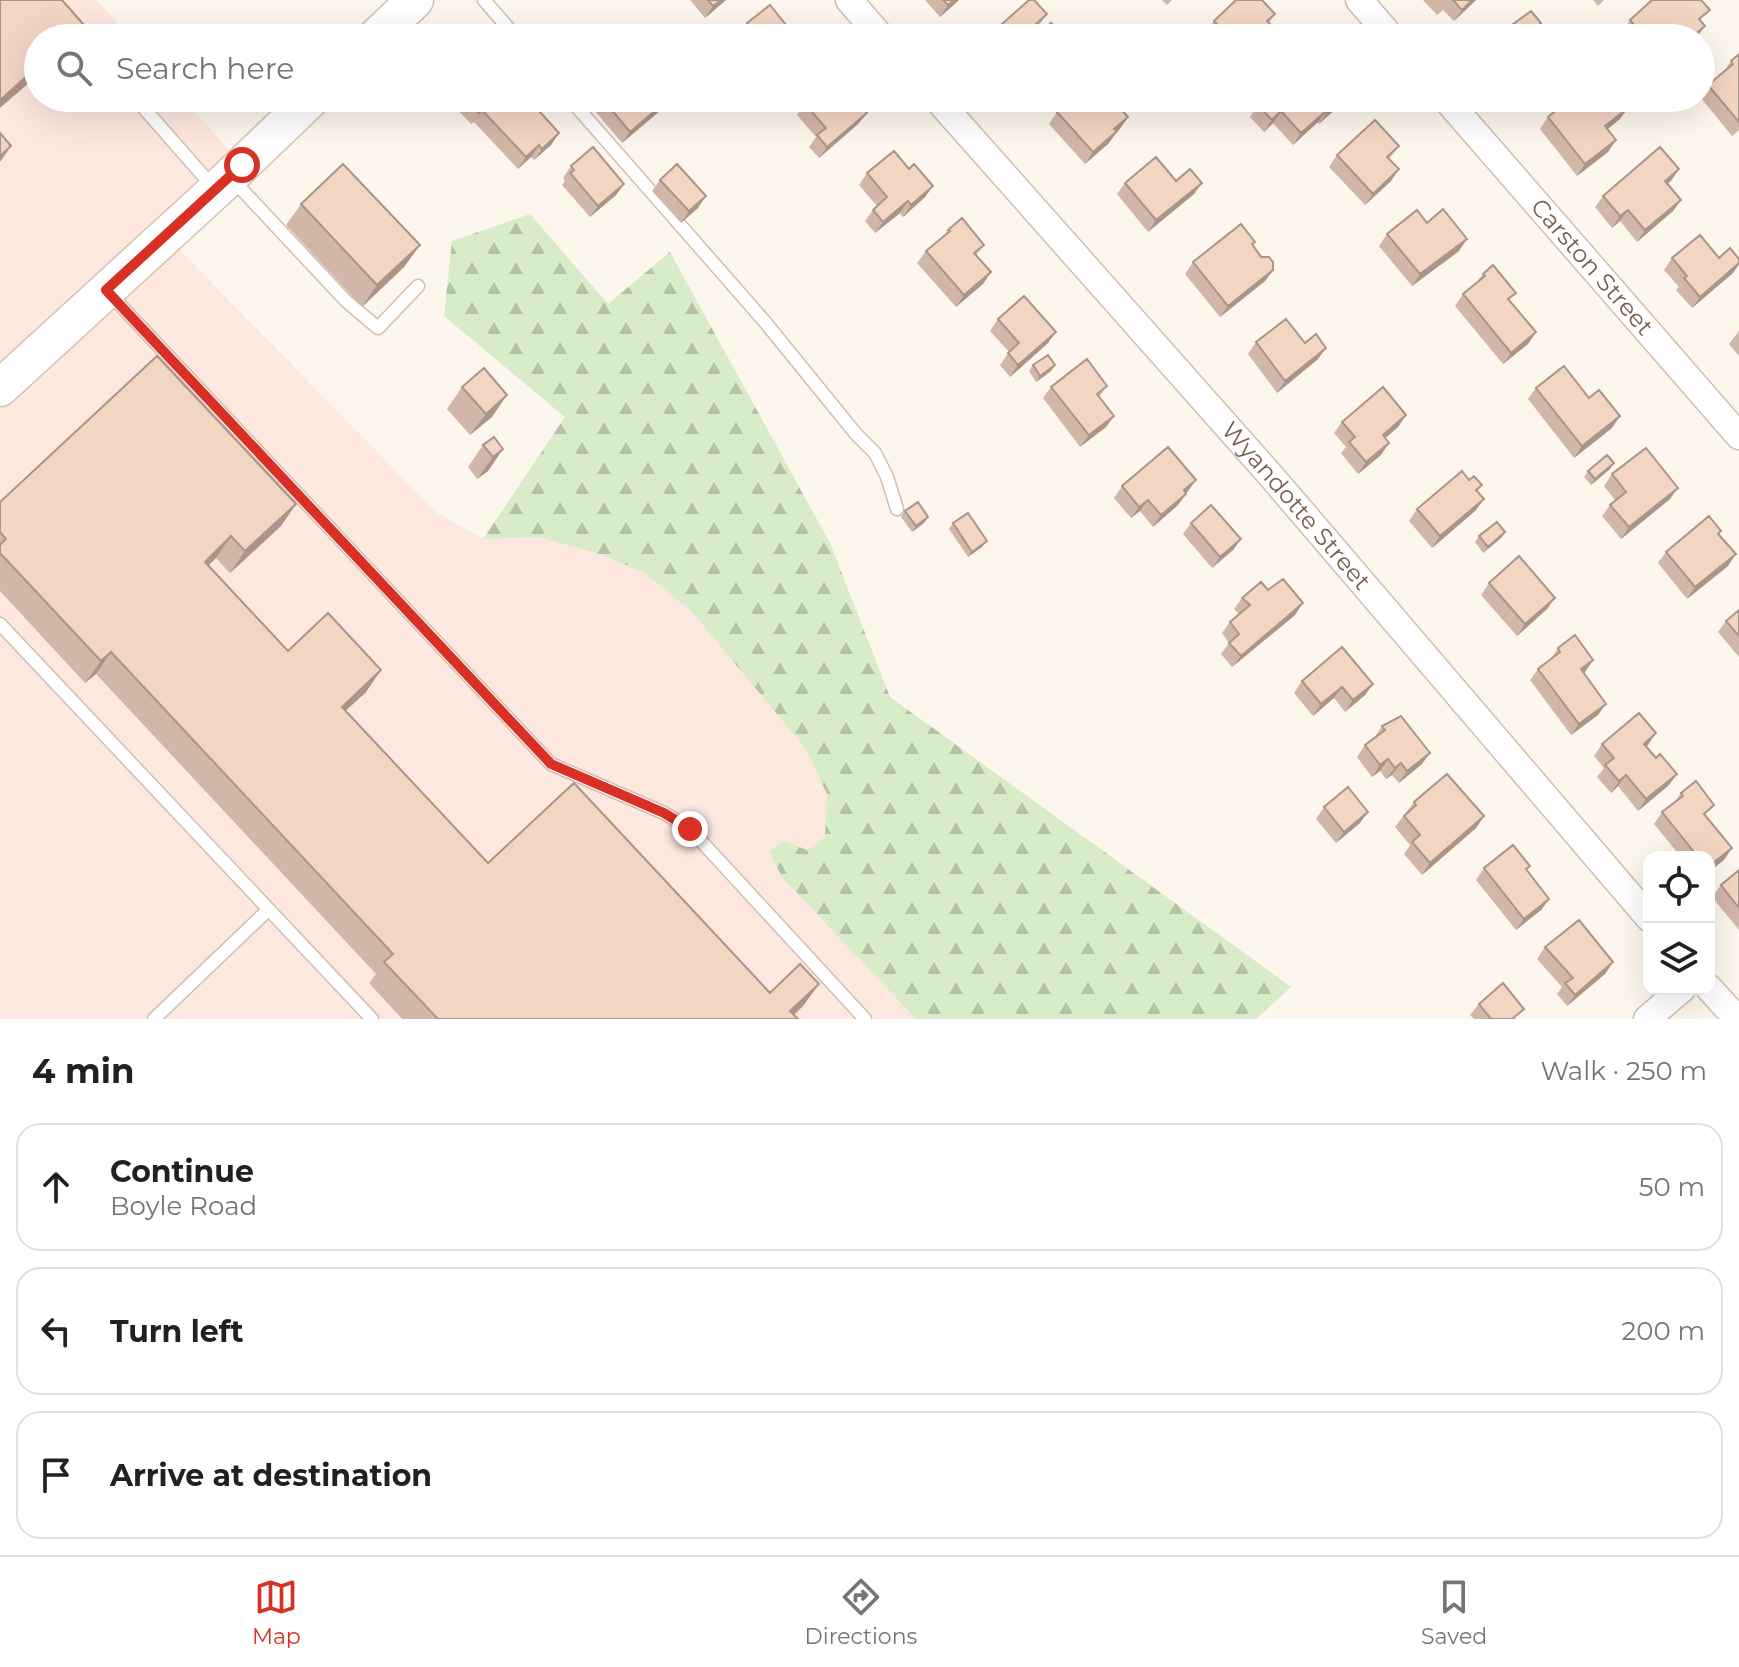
<!DOCTYPE html>
<html lang="en">
<head>
<meta charset="utf-8">
<style>
  :root { --surface:#fff; --page:#f6f6f6; --text:#202124; --muted:#757577; --line:#e0e0e0; --accent:#d93025 }
  body { margin:0; font-family:Montserrat,sans-serif; background:var(--page); color:var(--text) }
  .controls { position:absolute; right:24px; bottom:24px; display:grid; overflow:hidden; border-radius:16px; box-shadow:0 8px 32px #0002 }
  .controls button { width:72px; height:72px; display:grid; place-items:center; padding:0; border:0; border-bottom:2px solid var(--line); background:var(--surface); color:var(--text); font:40px sans-serif }
  .stop { position:absolute; width:24px; height:24px; margin:-18px; border:6px solid #d93025; border-radius:50%; background:#fff }
  .stop.end { background:#d93025; border-color:#fff; box-shadow:0 2px 8px #0008 }
  .list { margin:0; padding:0; list-style:none }
  h2 { display:flex; justify-content:space-between; align-items:center; height:104px; margin:0; padding:0 32px; font-size:34px }
  h2 small { font-size:26px; font-weight:400; color:var(--muted) }
  .list li { display:grid; grid-template-columns:52px 1fr auto; gap:24px; align-items:center; box-sizing:border-box; height:128px; margin:0 16px 16px; padding:0 16px; border:2px solid var(--line); border-radius:24px }
  .list b { display:block; font-size:30px; white-space:nowrap }
  .list p { margin:0; font-size:26px; white-space:nowrap; color:var(--muted) }
  .list em { font-size:26px; font-style:normal; color:var(--muted) }
  .icon { flex:none; width:44px; height:44px; fill:none; stroke:currentColor; stroke-width:2; stroke-linecap:round; stroke-linejoin:round }
  .map { position:relative; flex:none; width:1739px; height:1019px; overflow:hidden }
  .search { position:absolute; background:var(--surface); box-shadow:0 8px 32px #0002; left:24px; right:24px; top:24px; height:88px; display:flex; align-items:center; gap:20px; box-sizing:border-box; padding:0 28px; border-radius:44px; color:var(--muted); font-size:30px }
  .sheet { height:536px; background:var(--surface) }
  nav { display:flex; justify-content:space-around; align-items:center; box-sizing:border-box; height:112px; border-top:2px solid var(--line); background:var(--surface); font-size:22px; color:var(--muted) }
  nav a { display:grid; justify-items:center; gap:4px }
  nav .on { color:var(--accent) }
  .map>svg:first-child { display:block }
</style>
</head>
<body>
<div class="map">
<svg width="1739" height="1019" viewBox="0 0 1739 1019">
  <defs>
    <pattern id="forest-firs" width="22" height="20" patternUnits="userSpaceOnUse" patternTransform="scale(2)"><rect width="22" height="20" fill="#d8ecc9"/><path d="M5 1l3.5 6h-7zM16 11l3.5 6h-7z" fill="#b4c2a5"/></pattern>
  </defs>
  <rect width="100%" height="100%" fill="#fdf6ec"/>
  <path fill="#fde8e0" d="M0,0H97L131,38H38V98H183L242,165L165,235L437,513L484,539L618,418L890,697L1291,987L1256,1019H0Z"/>
  <path fill="url(#forest-firs)" d="M530,214L608,304L670,252L830,543L890,697L1291,987L1256,1019H916L782,877L769,851L784,841L807,850L825,837L827,794L806,749L694,614L645,573L600,554L539,537L483,539L565,417L444,316L452,241Z"/>
  <g fill="none" stroke-linecap="round" stroke-linejoin="round">
    <defs>
      <path id="lane" d="M47,0L81,38
        M484,0L517,38
        M135,98L214,188
        M569,98L765,322L856,434L875,453L887,477L897,509
        M232,179L346,301L378,328L418,286
        M108,292L551,764L664,813L690,829L865,1019
        M0,624L372,1019
        M154,1019L268,910"/>
      <g id="street">
        <path d="M849,0L882,38"/>
        <path d="M1359,0L1392,38"/>
        <path id="s1" d="M936,98L1272,477L1649,918"/>
        <path id="s2" d="M1445,98L1739,436"/>
        <path d="M1709,988L1737,1019"/>
        <path d="M1647,1019L1682,989"/>
      </g>
      <path id="secondary" d="M375,38L415,0
        M0,388L216,190L312,98"/>
    </defs>
    <use href="#lane" stroke="#d1beb0" stroke-width="15"/>
    <use href="#street" stroke="#d1beb0" stroke-width="29"/>
    <use href="#secondary" stroke="#d6c0b0" stroke-width="39"/>
    <use href="#lane" stroke="#fff" stroke-width="12"/>
    <use href="#street" stroke="#fff" stroke-width="26"/>
    <use href="#secondary" stroke="#fff" stroke-width="36"/>
  </g>
  <path fill="#d1b7a8" d="M690,0H726L705,18Z
    M925,0H959L940,17Z
    M1162,0H1172L1167,5Z
    M1423,0H1476L1454,21L1443,10L1437,15Z
    M1593,0H1604L1598,6Z
    M1047,14L1037,28L1041,32L1058,38H989L993,32Z
    M1275,14L1269,23L1277,31L1272,38H1212L1206,32L1214,21Z
    M1630,20L1702,22L1705,26L1696,38H1627L1622,32Z
    M1739,54V130L1732,136L1701,98V95L1708,85L1723,73L1731,61Z
    M459,98H535L531,103L559,133L551,145L534,160L531,157L518,169L474,122L471,124L454,106Z
    M591,98H669V99L661,110L622,143L588,103Z
    M1073,98H1121L1116,103L1128,117L1109,143L1085,164L1049,124L1057,112Z
    M805,104L867,113L858,124L819,158L809,147L816,137L797,115Z
    M1587,104L1620,119L1608,129V152L1577,176L1540,129L1548,117Z
    M1258,105L1339,106L1319,124L1318,122L1293,145L1273,123L1264,132L1250,117Z
    M1399,146L1389,159L1391,181L1365,205L1329,167L1337,155Z
    M571,166L624,184L616,195L590,217L562,185L565,181L563,178Z
    M909,169L933,186L925,197L903,217L900,213L875,233L865,221L873,210L877,206L859,185L867,173Z
    M1679,169L1668,183L1681,200L1673,211L1637,242L1620,221L1612,228L1595,207L1603,196Z
    M660,180L698,208L681,223L652,191Z
    M1176,181L1194,194L1148,232L1117,194L1125,183Z
    M301,204L420,245L404,267L362,307L286,225Z
    M1427,223L1459,251L1412,286L1379,246L1387,234Z
    M948,230L984,245L976,255L991,272L983,284L956,307L917,263L926,251L943,237Z
    M1255,242L1253,245L1273,270L1265,281L1220,317L1185,274L1193,262Z
    M1672,258L1739,259V265L1733,273L1692,308L1676,290L1679,287L1664,270Z
    M1483,274L1536,332L1528,344L1503,364L1455,306L1463,294L1476,283Z
    M998,319L1048,343L1010,377L1000,365L1009,352L990,331Z
    M1739,331V356L1729,344Z
    M1256,342L1305,343L1318,359L1277,393L1248,354Z
    M1033,365H1055L1051,371L1036,382L1029,371Z
    M1107,386L1099,397L1114,416L1106,427L1080,447L1043,398L1051,387Z
    M462,387L492,417L470,435L447,409Z
    M1536,388L1612,428L1574,458L1528,399Z
    M1406,415L1398,427L1385,438L1389,443L1381,455L1358,474L1341,453L1346,447L1334,433L1342,422Z
    M483,445L503,449L488,471L477,479L468,467Z
    M1614,463L1610,469L1591,485L1584,477L1588,471Z
    M1612,474L1670,499L1621,539L1602,516L1610,505L1615,500L1604,486Z
    M1469,480L1482,485L1477,492L1484,499L1475,511L1432,548L1409,521L1417,509Z
    M1122,486L1188,491L1178,505L1153,527L1140,511L1131,518L1114,498Z
    M0,502L296,504L281,526L230,573L216,558L208,566L288,651L366,692L345,711L488,863L770,993L819,984L803,1006L794,1015L798,1019H402L369,983L376,974L96,674L85,683L0,591Z
    M905,511L924,523L912,532L901,517Z
    M953,523L982,547L968,557L949,529Z
    M1191,523L1241,539L1233,550L1212,568L1183,534Z
    M1721,531L1719,534L1728,566L1687,599L1658,563L1666,552Z
    M1505,532L1501,538L1483,553L1475,542L1479,536Z
    M1489,583L1547,609L1517,636L1481,595Z
    M1268,590L1295,615L1232,667L1221,654L1229,643L1222,633L1230,622L1239,614L1234,609L1242,598Z
    M1739,610V657L1718,632L1726,621Z
    M1558,648L1593,660L1584,673L1598,715L1571,735L1530,680L1538,669L1550,660Z
    M1302,681L1373,684L1365,695L1345,712L1334,698L1313,716L1294,693Z
    M1382,726L1422,764L1399,783L1392,775L1386,779L1380,771L1372,777L1357,757L1365,745L1374,738Z
    M1656,733L1646,747L1669,785L1638,811L1618,786L1611,793L1597,777L1604,768L1594,756L1602,744Z
    M1681,793L1707,817L1724,860L1709,857H1681L1654,824L1662,812L1674,803Z
    M1414,802L1484,816L1476,828L1422,875L1404,854L1410,845L1395,827Z
    M1324,807L1360,823L1336,843L1316,819Z
    M1484,868L1527,870L1549,899L1541,910L1516,930L1476,880Z
    M1739,870V930L1712,897L1721,885Z
    M1545,947L1613,962L1605,974L1567,1006L1557,994L1562,987L1537,959Z
    M1479,1004L1517,1019H1474L1470,1015Z"/>
  <path fill="#aa9588" d="M721,0H726L705,18L713,6Z
    M954,0H959L940,17L948,5Z
    M1472,0H1476L1454,21L1462,10Z
    M84,25L75,38H70Z
    M1705,26L1696,38H1691Z
    M38,66V75L0,108V100Z
    M1343,98H1345L1339,106L1319,124L1327,112Z
    M669,99L661,110L622,143L630,132Z
    M1628,108L1620,119L1597,137L1605,126Z
    M1281,111L1273,123L1264,132L1272,120Z
    M1326,111L1318,122L1293,145L1301,133Z
    M867,113L858,124L819,158L827,147Z
    M1128,117L1120,129L1106,140L1114,129Z
    M1117,131L1109,143L1085,164L1093,152Z
    M559,133L551,145L534,160L542,149Z
    M1616,140L1608,152L1577,176L1585,164Z
    M539,145L531,157L518,169L526,157Z
    M11,146L0,162V156Z
    M1399,169L1391,181L1365,205L1373,194Z
    M1679,169L1671,181L1657,192L1665,181Z
    M1202,183L1194,194L1148,232L1156,220Z
    M624,184L616,195L590,217L598,206Z
    M933,186L925,197L903,217L911,205Z
    M706,196L698,208L681,223L689,211Z
    M1681,200L1673,211L1637,242L1645,230Z
    M908,201L900,213L875,233L883,222Z
    M1628,210L1620,221L1612,228L1620,216Z
    M1467,239L1459,251L1412,286L1420,274Z
    M420,245L404,267L362,307L377,285Z
    M1739,263L1733,273L1692,308L1700,297Z
    M1273,270L1265,281L1220,317L1228,306Z
    M991,272L983,284L956,307L964,295Z
    M1056,332L1048,343L1010,377L1018,365Z
    M1536,332L1528,344L1503,364L1511,353Z
    M1326,348L1318,359L1277,393L1285,381Z
    M1055,365L1051,371L1036,382L1040,376Z
    M507,395L492,417L470,435L486,414Z
    M1406,415L1398,427L1375,447L1383,435Z
    M1114,416L1106,427L1080,447L1089,435Z
    M1620,416L1612,428L1574,458L1582,446Z
    M1389,443L1381,455L1358,474L1366,462Z
    M503,449L488,471L477,479L493,457Z
    M1614,463L1610,469L1591,485L1595,479Z
    M1196,480L1188,491L1175,501L1184,490Z
    M1678,488L1670,499L1621,539L1629,527Z
    M1186,494L1178,505L1153,527L1161,515Z
    M1484,499L1475,511L1432,548L1440,536Z
    M1148,500L1140,511L1131,518L1139,507Z
    M296,504L281,526L230,573L245,551Z
    M928,517L924,523L912,532L916,526Z
    M1505,532L1501,538L1483,553L1488,547Z
    M231,536L216,558L189,583L205,562Z
    M1241,539L1233,550L1212,568L1220,557Z
    M987,541L982,547L968,557L972,552Z
    M1736,554L1728,566L1687,599L1695,587Z
    M1555,598L1547,609L1517,636L1525,624Z
    M1303,603L1295,615L1232,667L1241,656Z
    M111,652L96,674L85,683L101,661Z
    M1593,660L1585,672L1573,681L1581,669Z
    M381,670L366,692L326,729L342,707Z
    M1373,684L1365,695L1345,712L1353,700Z
    M1342,687L1334,698L1313,716L1321,704Z
    M1606,704L1598,715L1571,735L1579,724Z
    M1656,733L1648,745L1636,755L1644,744Z
    M1430,753L1422,764L1399,783L1407,771Z
    M1388,759L1380,771L1372,777L1380,765Z
    M1401,763L1392,775L1386,779L1395,768Z
    M1677,774L1669,785L1638,811L1646,799Z
    M1626,775L1618,786L1611,793L1619,781Z
    M1368,812L1360,823L1336,843L1344,832Z
    M1484,816L1476,828L1422,875L1430,863Z
    M1732,848L1724,860L1709,872V866Z
    M1549,899L1541,910L1516,930L1524,919Z
    M1613,962L1605,974L1567,1006L1575,995Z
    M819,984L803,1006L789,1019L790,1011Z"/>
  <path fill="#f3d5c3" stroke="#aa9588" stroke-width="2" d="M0,0H62L84,25L70,38H38V66L0,100Z
    M708,0H721L713,6Z
    M943,0H954L948,5Z
    M1029,0H1034L1047,14L1035,25L1041,32L1051,23L1061,34L1057,38H999L993,32Z
    M1236,0H1262L1275,14L1267,21L1277,31L1269,38H1231L1214,21Z
    M1453,0H1472L1462,10Z
    M1652,0H1701L1710,10L1699,19L1705,26L1691,38H1665L1659,31L1651,38H1645L1630,20Z
    M770,5L790,30L781,38H734L749,26L747,23Z
    M1531,11L1541,23L1533,29L1540,38H1494Z
    M1739,54V122L1708,85L1733,64L1731,61Z
    M465,98H534L530,101L559,133L542,149L539,145L526,157L482,110L479,113Z
    M602,98H669V99L630,132Z
    M811,98H854L867,113L827,147L817,135L826,128L805,104Z
    M1073,98H1117L1114,101L1128,117L1114,129L1117,131L1093,152L1057,112Z
    M1266,98H1343L1327,112L1326,111L1301,133L1281,111L1272,120L1258,105Z
    M1572,98H1582L1587,104L1594,98H1620L1628,108L1605,126L1616,140L1585,164L1548,117Z
    M1375,120L1399,146L1387,157L1399,169L1373,194L1337,155Z
    M0,133L11,146L0,156Z
    M593,147L624,184L598,206L570,173L574,170L571,166Z
    M1660,147L1679,169L1665,181L1681,200L1645,230L1628,210L1620,216L1603,196Z
    M894,151L909,169L914,164L933,186L911,205L908,201L883,222L873,210L887,197L867,173Z
    M1156,157L1176,181L1190,169L1202,183L1156,220L1125,183Z
    M343,164L420,245L377,285L301,204Z
    M677,164L706,196L689,211L660,180Z
    M1443,209L1467,239L1420,274L1387,234L1417,210L1427,223Z
    M962,218L984,245L974,253L991,272L964,295L926,251L950,231L948,230Z
    M1241,224L1255,242L1252,244L1261,257H1269L1273,262V270L1228,306L1193,262Z
    M1700,235L1719,258L1730,248L1739,259V263L1700,297L1684,278L1687,276L1672,258Z
    M1493,265L1516,293L1508,299L1536,332L1511,353L1463,294L1485,276L1483,274Z
    M1024,296L1056,332L1018,365L1008,353L1019,343L998,319Z
    M1286,319L1305,343L1316,334L1326,348L1285,381L1256,342Z
    M1048,355L1055,365L1040,376L1033,365Z
    M157,356L296,504L245,551L231,536L205,562L288,651L328,613L381,670L342,707L488,863L574,783L770,993L800,964L819,984L790,1011L798,1019H438L384,962L393,954L111,652L101,661L0,553V545L6,539L0,532V502Z
    M1087,359L1107,386L1097,394L1114,416L1089,435L1051,387Z
    M1564,366L1589,398L1599,390L1620,416L1582,446L1536,388Z
    M484,368L507,395L486,414L462,387Z
    M1383,387L1406,415L1383,435L1389,443L1366,462L1349,442L1355,437L1342,422Z
    M494,437L503,449L493,457L483,445Z
    M1168,447L1196,480L1184,490L1186,494L1161,515L1148,500L1139,507L1122,486Z
    M1646,448L1678,488L1629,527L1610,505L1626,492L1612,474Z
    M1607,455L1614,463L1595,479L1588,471Z
    M1462,471L1469,480L1474,476L1482,485L1476,490L1484,499L1440,536L1417,509Z
    M918,502L928,517L916,526L905,511Z
    M1211,505L1241,539L1220,557L1191,523Z
    M968,513L987,541L972,552L953,523Z
    M1709,516L1721,531L1718,534L1736,554L1695,587L1666,552Z
    M1497,522L1505,532L1488,547L1479,536Z
    M1519,556L1555,598L1525,624L1489,583Z
    M1283,579L1303,603L1241,656L1229,643L1239,634L1230,622L1250,605L1242,598L1261,582L1268,590Z
    M1739,610V636L1726,621Z
    M1575,635L1593,660L1581,669L1606,704L1579,724L1538,669L1560,652L1558,648Z
    M1342,647L1373,684L1353,700L1342,687L1321,704L1302,681Z
    M1639,713L1656,733L1644,744L1656,758L1660,754L1677,774L1646,799L1626,775L1619,781L1605,765L1614,758L1602,744Z
    M1401,716L1430,753L1407,771L1401,763L1395,768L1388,759L1380,765L1365,745L1385,730L1382,726Z
    M1447,774L1484,816L1430,863L1412,842L1420,835L1404,816L1416,805L1414,802Z
    M1696,781L1714,805L1704,814L1732,848L1709,866V857H1698L1662,812L1683,796L1681,793Z
    M1348,787L1368,812L1344,832L1324,807Z
    M1513,845L1530,866L1526,869L1549,899L1524,919L1484,868Z
    M1739,870V908L1721,885Z
    M1579,920L1613,962L1575,995L1565,983L1573,978L1545,947Z
    M1503,983L1524,1009L1512,1019H1491L1479,1004Z"/>
  <g fill="none" stroke-linecap="round" stroke-linejoin="round">
    <path stroke="#d93025" stroke-width="10" d="M242,165L106,290L551,764L664,813L690,829"/>
  </g>
  <g text-anchor="middle" stroke-width="6" stroke-linejoin="round" paint-order="stroke">
    <g font-size="24" fill="#7a5c4d" stroke="#fffaf3">
      <text dy="8" stroke="none"><textPath href="#s2" startOffset="224">Carston Street</textPath></text>
      <text dy="8" stroke="none"><textPath href="#s1" startOffset="544">Wyandotte Street</textPath></text>
    </g>
  </g>
</svg>
<div class="controls">
<button><svg class="icon" aria-label="locate" viewBox="0 0 24 24"><circle cx="12" cy="12" r="6"/><path d="M12 2v4M12 18v4M2 12h4M18 12h4"/></svg></button>
<button><svg class="icon" aria-label="layers" viewBox="0 0 24 24"><path d="M12 4l9 5-9 5-9-5zM3 14l9 5 9-5"/></svg></button>
</div>
<div class="stop" style="left:242px;top:165px"></div>
<div class="stop end" style="left:690px;top:829px"></div>
<div class="search"><svg class="icon" aria-label="search" viewBox="0 0 24 24"><circle cx="10" cy="10" r="6"/><path d="M15 15l6 6"/></svg>Search here</div>
</div>
<section class="sheet">
<h2>4 min<small>Walk · 250 m</small></h2>
<ul class="list">
<li><svg class="icon" aria-label="ahead" viewBox="0 0 24 24"><path d="M12 20V5M6 11l6-6 6 6"/></svg><div><b>Continue</b><p>Boyle Road</p></div><em>50 m</em></li>
<li><svg class="icon" aria-label="left" viewBox="0 0 24 24"><path d="M17 20v-9H6M10 6l-5 5 5 5"/></svg><div><b>Turn left</b></div><em>200 m</em></li>
<li><svg class="icon" aria-label="arrive" viewBox="0 0 24 24"><path d="M6 21V4h12l-3 4 3 4H6"/></svg><div><b>Arrive at destination</b></div></li>
</ul>
</section>
<nav>
<a class="on"><svg class="icon" aria-label="map" viewBox="0 0 24 24"><path d="M3 6l6-2 6 2 6-2v14l-6 2-6-2-6 2zM9 4v14M15 6v14"/></svg>Map</a>
<a><svg class="icon" aria-label="directions" viewBox="0 0 24 24"><path d="M12 3l9 9-9 9-9-9zM9 14v-3h6M13 9l2 2-2 2"/></svg>Directions</a>
<a><svg class="icon" aria-label="saved" viewBox="0 0 24 24"><path d="M7 4h10v16l-5-4-5 4z"/></svg>Saved</a>
</nav>
</body>
</html>
